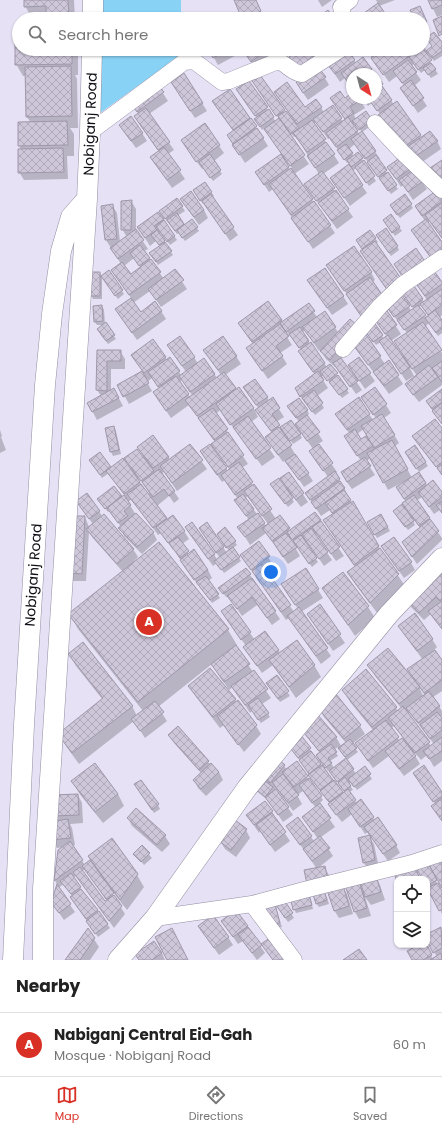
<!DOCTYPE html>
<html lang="en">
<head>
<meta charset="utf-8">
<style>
  :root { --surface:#fff; --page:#f6f6f6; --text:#222; --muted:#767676; --line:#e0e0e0; --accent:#d93025 }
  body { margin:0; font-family:Poppins,sans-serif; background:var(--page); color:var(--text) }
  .controls { position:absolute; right:12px; bottom:12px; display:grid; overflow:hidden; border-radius:8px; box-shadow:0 1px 3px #0004 }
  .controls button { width:36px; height:36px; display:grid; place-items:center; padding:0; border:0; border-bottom:1px solid var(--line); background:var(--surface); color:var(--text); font:20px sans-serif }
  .compass { position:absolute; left:346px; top:68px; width:36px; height:36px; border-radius:50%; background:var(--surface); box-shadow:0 1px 3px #0004; rotate:144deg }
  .you { position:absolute; left:271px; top:572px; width:14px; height:14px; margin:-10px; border:3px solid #fff; border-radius:50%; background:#1a73e8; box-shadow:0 0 0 6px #1a73e833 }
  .badge { display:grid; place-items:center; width:26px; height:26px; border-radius:50%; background:var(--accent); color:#fff; font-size:13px; font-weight:700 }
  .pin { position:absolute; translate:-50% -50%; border:2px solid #fff; box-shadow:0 1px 4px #0006 }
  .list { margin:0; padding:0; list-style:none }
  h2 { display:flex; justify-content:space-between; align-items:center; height:52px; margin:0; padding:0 16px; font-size:17px }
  h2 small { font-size:13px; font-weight:400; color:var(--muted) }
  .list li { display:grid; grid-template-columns:26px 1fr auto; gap:12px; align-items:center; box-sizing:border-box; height:64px; padding:0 16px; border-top:1px solid var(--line) }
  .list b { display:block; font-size:15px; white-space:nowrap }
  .list p { margin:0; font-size:13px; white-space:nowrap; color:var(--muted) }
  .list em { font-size:13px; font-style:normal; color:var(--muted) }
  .icon { flex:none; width:22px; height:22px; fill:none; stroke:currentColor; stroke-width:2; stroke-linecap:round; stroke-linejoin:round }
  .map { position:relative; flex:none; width:442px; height:960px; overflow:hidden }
  .search { position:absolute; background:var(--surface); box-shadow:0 1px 3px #0004; left:12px; right:12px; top:12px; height:44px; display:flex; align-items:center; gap:10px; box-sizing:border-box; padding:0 14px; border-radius:22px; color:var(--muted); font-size:15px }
  .sheet { height:116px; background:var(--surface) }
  nav { display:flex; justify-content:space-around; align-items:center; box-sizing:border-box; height:56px; border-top:1px solid var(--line); background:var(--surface); font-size:11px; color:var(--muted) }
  nav a { display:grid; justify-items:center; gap:2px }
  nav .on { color:var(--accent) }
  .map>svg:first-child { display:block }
</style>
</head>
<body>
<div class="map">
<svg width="442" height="960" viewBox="0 0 442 960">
  <defs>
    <pattern id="building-cross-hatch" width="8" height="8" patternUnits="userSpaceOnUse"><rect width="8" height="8" fill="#cec6d9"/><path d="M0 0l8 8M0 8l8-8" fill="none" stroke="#b0a9b9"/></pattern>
  </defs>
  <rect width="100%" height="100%" fill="#e6e1f5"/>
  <path fill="#88d2f6" d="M100,0H181V19H99Z
    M97,49H181V55L93,118Z"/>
  <path fill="#0003" fill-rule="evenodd" d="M25,0H74L75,19L32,18L25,6Z
    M235,0H256L264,19H243Z
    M318,0H332L322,7Z
    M376,0H395L379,6L388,19H369L378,4Z
    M429,0H442V15L437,17Z
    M422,11L428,26L423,28V19H415Z
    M19,42V49H76L78,52V75H75L77,79L78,128H70L74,134V156H67L68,179L24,180L19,172L21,150L19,146L31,123L27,117V76H23L16,64Z
    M442,44V56L434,61L428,53L426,55L438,74L431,78L425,70L421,73L414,64L411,66L421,80L414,86L427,106L418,113L401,88L404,86L397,76L389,82L366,49H423V45L427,51Z
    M209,49H265L271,59L256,69L244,51L218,65Z
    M313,49H336L320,60Z
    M363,59L374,74H352V88L345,78L340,82L328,64L354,60L356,64Z
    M376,76L394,105L397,103L422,138L437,141L441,149L418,165L372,103L368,106L362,98H376Z
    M325,78L329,85L308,100L301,90Z
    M249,82L276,122L279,119L256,86L285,113L286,112L299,130L300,129L280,100L305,109L321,107L324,113L333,106L343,122L346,120L331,99H345L352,94V98H359L365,108L354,115L356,119L374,124L362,132L380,159L378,160L398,189L391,194L355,144L349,149L354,157L358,153L376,181L369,186L357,168L352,171L367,193L350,206L336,186L352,168L349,161L347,163L330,138L328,139L316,122L314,124L339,163L323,174L353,217L337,229L310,192L319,174L296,136L294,137L283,122L281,123L309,164L294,174L335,233L313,249L273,189L269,192L256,172L282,154L265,128L262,130L258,123L257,118L242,97ZM355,123L362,132L359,134L352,125ZM285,159L292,168L290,170L284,160Z
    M159,87L168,101L149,114L174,150L168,154L185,179L172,188L156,165L159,152L140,125L139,115L133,105Z
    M176,90L202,103L207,111L195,118Z
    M229,90L256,127L268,146L245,163L228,136L234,131L218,109Z
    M205,125L224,153L214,161L222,174L213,181L204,168L202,169L187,148Z
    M125,133H142L147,141L136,148Z
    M404,157L427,189L413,200L403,185L401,187L388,167Z
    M205,183L214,196L212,197L238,235L230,241L204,203L203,204L196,194Z
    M442,193V239L430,221L427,223L442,244L420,214L416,207Z
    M177,199L185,211L177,216L185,226L192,221L199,231L185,241L179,233L177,234L162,215Z
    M131,201L136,209V231L148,249L144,251L164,279L175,271L187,289L161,307L150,291L133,303L140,313L161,311L166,319L137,340L116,309L131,298L112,270L121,264L106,240L112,205L117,213L120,242L127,237L122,229ZM134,258L141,268L131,275L124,266Z
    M411,205L413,208L400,218L393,209Z
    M186,207L204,210L208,218L199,225Z
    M158,213L177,240L170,245L161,232L159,234L173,255L158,265L153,257L160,246L156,241L150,246L138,227Z
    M391,216L402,231L395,236L387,224Z
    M370,231L378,242L376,244L402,281L410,286L400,272L442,284V315L439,318L442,322V333L438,336L429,323L425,327L442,353V385L419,402L411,392L417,376L411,367L410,368L414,376L406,381L381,342L376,345L366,332L373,322L384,339L387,337L375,318L349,297L332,273L371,272L375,280L372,282L385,300L409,307L411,311L414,309L404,295L359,244ZM415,282L427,300L424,302L412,284ZM422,305L429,316L426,318L419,307ZM388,308L397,320H398L407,333L395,341L403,356L402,357L391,341L401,334L385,310Z
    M380,239L397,246L399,250L391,256Z
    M108,271L124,294L118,299L104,280Z
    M100,273L102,276V299H93L91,295Z
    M313,288L343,296L348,304L332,315Z
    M268,302L283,323L308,304L317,317L324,312L338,332L364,334L385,364L389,362L403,384L389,394L354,345L341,359L362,390L356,394L336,365L335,367L326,359L320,350L319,351L305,330L302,332L310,344L327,367L330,365L349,393L342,398L324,375L321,377L328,388L317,396L324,408L315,415L300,396L315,375L304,359L301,350L285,329L283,331L292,345L280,353L287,364L268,379L247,348L253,344L239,323Z
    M102,306L104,310L105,324L116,339L108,344L100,333L104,325H97L95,322Z
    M153,341L167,360L179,372L181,375L186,372L173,353L194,357L198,364L204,359L217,378L221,375L209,358L236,356L241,364L225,375L236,391L239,389L254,409L258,417L251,422L275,457L262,466L220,410L216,414L248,464L241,468L276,519L280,516L290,531L315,513L344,556L336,561L317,534L315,535L332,560L324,566L307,541L305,543L318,562L312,567L298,547L296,549L300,556L288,564L266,533L250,545L239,527L249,520L238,504V499L225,480L222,482L201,452L226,468L228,471L230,470L217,452L215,442L189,405L171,418L159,400L160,389L152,378L147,382L152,391L129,404L119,386L143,372L132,355ZM182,380L192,395L190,397L180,382ZM248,496L268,524L266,526L245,498ZM291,538L295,544L294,545L290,539Z
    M98,351H120L125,359V369H111V391L114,389L123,406L97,420L88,403L101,396L97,390Z
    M354,373L370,374L375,381L365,389Z
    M375,388L391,413L384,418L399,443L395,446L412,478L426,483L427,486L442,494V512L440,510L434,514L422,497L416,501L442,538V540L417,564L403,543L420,528L412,517H411L415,525L408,530L396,515H410L404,504L406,502L402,496L403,482L388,490L371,458L366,461L375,475L352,489L346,481L361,461L350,444V434L341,422L369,414L373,420L376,418L367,405ZM364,429L368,436L361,440L357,434Z
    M442,390V424L429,405Z
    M249,395L267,397L269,401L272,398L284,417L276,422L280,428L291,421L300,434L302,438L293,444L283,429L281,430L295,454L313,481L304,487L286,460L283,462L271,445L272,433L261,418L259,409Z
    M291,410H307L309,414L307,416L323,441L318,444L337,472L335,473L344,487L348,497L352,503L353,502L380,549L405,586L378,614L355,584L348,572L355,567L324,520L333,515L330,510L321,516L306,493L328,477L310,451L313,449L301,432L299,422Z
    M114,427L116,431L121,454L113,456L111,452L106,429Z
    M0,430L2,436L1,437L6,450L0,453Z
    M442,430V474L418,444Z
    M190,445L207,469L177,491L164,472L162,473L179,499L174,503L169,496L157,506L167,520L184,531L189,539L182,544L189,554L208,570L212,578L208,581L220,598L212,603L185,568L174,549L173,550L161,533L158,535L132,499L128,502L136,515L153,532L157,540L142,554L124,536L120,528L121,527L110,511L108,512L101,503L114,488L122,498L125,496L109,473L102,478L93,464L100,454L111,469L131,471L132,470L125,458L144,456L139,447L168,457L170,460ZM139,478L146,488L149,493L148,494L138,479Z
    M415,447L428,466L419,472L406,452Z
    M289,473L308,502L301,507L291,494L290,495L294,502L288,507L274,488H287L281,478Z
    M82,509L99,511L102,516L133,549L138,557L134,561L135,562L159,543L228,630L237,645L235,646L271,698L262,704L270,717L261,723L252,711L250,713L233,687L229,690L212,664L158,707L167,721L145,738L134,721L79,764L66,746L59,735L103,700L76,666L69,654L132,706L137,716L143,711L78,629L70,614L123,572L92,537L89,531L86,581H72L68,573L85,517L89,527L93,524Z
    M381,516L390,531L377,538L368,523Z
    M207,524L227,553L229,551L220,538L235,542L237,545L233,548L241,561L224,573L217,563L213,566L186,528L214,554L217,560L220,558L200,529Z
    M259,543L273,565L265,570L294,612L298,609L287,592L306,570L323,598L301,612L331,656L321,664L289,618L286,620L241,555Z
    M387,554L411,563L415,570L404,578Z
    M246,569L280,619L272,625L257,605L242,616L228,596L226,597L222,591Z
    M442,577V629L431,614L424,620L411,607L407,599Z
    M323,588L368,607L375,618L355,636Z
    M230,605L255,640L278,650L280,653L314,665L321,677L296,698L273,665L262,673L244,647L246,646L227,619Z
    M320,606L345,643L333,651L313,622Z
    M415,615L432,639L437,647L434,650L442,662V691L433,697L442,711V716L440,717L442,720V761L434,767L427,755L421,760L415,753L414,754L420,764L404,776L389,756L373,768L361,751L356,743L373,730L350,702L343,690L396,708L398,711L402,709L375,676L369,665L415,684L417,683L423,660L404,634ZM420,689H421L425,695L423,696ZM410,712L412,716L434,744L431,746L407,714ZM394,726L404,738L400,741L391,729Z
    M277,677L290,696L280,702L270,687Z
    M189,686L235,700L256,726L261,734L244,752L224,725L220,728L196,697Z
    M335,696L360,726L365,734L352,744L358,752L347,760L356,774L365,768L372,779L357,790L351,782L349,784L353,790L349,792L357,804L373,818L396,845L400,853L388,861L371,837L370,838L374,844L379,868L369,871L364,863L359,838L371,836L368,832L365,834L352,814L342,822L334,812L330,804L314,783L310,775L288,744L300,735L333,782L343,794L346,792L343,788L342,789L330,770L328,771L319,759L320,753L306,736L301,728L336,737L341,746L346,743L324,717L319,709ZM338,747L346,759L334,768L330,761L338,756L334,750Z
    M169,735L208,762L219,772L223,780L206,796L198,788L194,780L201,773L174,743Z
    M276,759L284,766L287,770L296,762L321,797L323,800L319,804L335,827L321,837L333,856L317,869L288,827L298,819L314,841L318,839L303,817L316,808L303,791L297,795L302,804L293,811L277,788L275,789L293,815L283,822L268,800L255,790L262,775ZM286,777L290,783L289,784L285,778Z
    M94,765L118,794L124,806L103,823L79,793L73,782Z
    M419,780L442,793V821L437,806Z
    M137,788L158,805L160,809L154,813Z
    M78,795L82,803L83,823L70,824L72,828L75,845L72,846L85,865L95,866L89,856L112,840L137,875L144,887L127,910L113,892L112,893L125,914L114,928L77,875L73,878L110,928L98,937L76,905L71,897L72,896L64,884L58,888L75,912L64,920L52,903L57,885L55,880L59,851L64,847L57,848L52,840L54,816ZM85,869L107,901L105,903L82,871Z
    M272,811L276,820L290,841L275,852L260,831L259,833L247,815Z
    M128,818L165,836L170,844L162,852L132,826Z
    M246,830L250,838L236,857L225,849L220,841Z
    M142,847L152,858L144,865L135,854Z
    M426,863L442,892V914L427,885V879H424Z
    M324,867L329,875L332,888L325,892L329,904L319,907L316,903Z
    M376,877L380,885L385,900L371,905L365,897L371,916L359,919L355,912L358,882L363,891Z
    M342,886L347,894L353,914L339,918L334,910Z
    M310,896L313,909L296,913L294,909Z
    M283,901L294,918L288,922L279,909Z
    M274,905L282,927L271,930Z
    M222,921L247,926L265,953L257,960L243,941L238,944Z
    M199,927L228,937L233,945L219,955Z
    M441,928L442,931V960H413L420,945H426L433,959L437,957L427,939V936Z
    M88,930L99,947L90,960H67Z
    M162,953L165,960H140Z"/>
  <path fill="url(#building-cross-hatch)" stroke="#9f97aa" d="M24,0H68L69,19H46V6L24,7Z
    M234,0H256L261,11L242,19Z
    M428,0H442V5L432,9Z
    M378,3L389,19H369L364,13Z
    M420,6L427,22L423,24V19H414L410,10Z
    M328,10L335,19H316Z
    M442,16V34L439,36L433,20Z
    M434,32L442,42V51L432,58L426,51L432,46L426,38Z
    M15,41H19V49H72V64L15,65Z
    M208,49H229L213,58Z
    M242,49H266L267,50L251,62Z
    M277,49H282L285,54L277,59L272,53Z
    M300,49H310L315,56L297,69L289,57Z
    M347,49L355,60L335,74L327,64Z
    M366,49H381L371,56Z
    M383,49H419L383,75L371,58Z
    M420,49H423L432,60L418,70L409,57Z
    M363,57L372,69L365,74H352V84L350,85L341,73Z
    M408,60L417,72L402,83L393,71Z
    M431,63L436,69L428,75L423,68Z
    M71,66L72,116L26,117L25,67Z
    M318,67L326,77L303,93L296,82Z
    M258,72L285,110L276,116L250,78Z
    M184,73L203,103L190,111L171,82Z
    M376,74L383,84L376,89Z
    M411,80L424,98L413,106L400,88Z
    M249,81L268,107L255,116L236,89Z
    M287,82L305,107L316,99L322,107L297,124L274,92Z
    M159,86L164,92L137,112L132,105Z
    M382,86L392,100L377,111L368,98H376V91Z
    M230,89L250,118L233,130L212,101Z
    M340,91L345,98L352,93V98H361L362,99L350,107L354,113L345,119L330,98Z
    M397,101L421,135L402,149L378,115Z
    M333,105L342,118L323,132L313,119Z
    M146,108L170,142L158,150L134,116Z
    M269,109L274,117L260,127L254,119Z
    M286,111L299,128L291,134L278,116Z
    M366,111L372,120L359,130L352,121Z
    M131,116L143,133L131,141L119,125Z
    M348,117L358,131L336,147L326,133Z
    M251,118L257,126L233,144L227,135Z
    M279,118L305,155L290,166L264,129Z
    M312,120L326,139L307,152L293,133Z
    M67,121L68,145L18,146V122Z
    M205,123L220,145L196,162L181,140Z
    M257,128L264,138L239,155L232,145Z
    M362,131L376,151L365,159L351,139Z
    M430,131L438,141L413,158L406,148Z
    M326,142L335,154L315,168L307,156Z
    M346,144L353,153L344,160L337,150Z
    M164,147L181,170L167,180L150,157Z
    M63,148L64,172L18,173V149Z
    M358,152L363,158L351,167L347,160Z
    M210,154L221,170L210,178L199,162Z
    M281,154L289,167L264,185L255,172Z
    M376,155L387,170L378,177L367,162Z
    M404,155L413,167L396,179L387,167Z
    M364,160L375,176L366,183L355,167Z
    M442,160V179L430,168Z
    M349,164L363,185L344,198L330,178Z
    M291,168L313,199L291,215L269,184Z
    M415,169L423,181L408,192L399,180Z
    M322,171L335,188L316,201L304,184Z
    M388,172L397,185L388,191L379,178Z
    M205,182L212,192L200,201L193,190Z
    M440,188L442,192V201L422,216L415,206Z
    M336,190L349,209L332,221L318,203Z
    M191,191L204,210L194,217L180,199Z
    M211,194L234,227L225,234L202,201Z
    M405,194L412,204L397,215L390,205Z
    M177,198L183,206L165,219L159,211Z
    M132,200L131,230H121V201Z
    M314,201L331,225L308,242L291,218Z
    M442,203V238L425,215Z
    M113,204L117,239L105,240L101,206Z
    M158,212L164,219L154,226L157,230L145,238L137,227Z
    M177,213L184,224L175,231L167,220Z
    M391,214L400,227L392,233L383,220Z
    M192,219L198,227L182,238L177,230Z
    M426,219L442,242V251L431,258L411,230Z
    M164,220L175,236L167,242L156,226Z
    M386,228L398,246L389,253L376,235Z
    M136,229L144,240L118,259L110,248Z
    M157,230L165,241L159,245L151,235Z
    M370,230L376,238L362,249L356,240Z
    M375,241L402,280L388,291L360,251Z
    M165,242L172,251L156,262L149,253Z
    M140,245L150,258L139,266L130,253Z
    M354,246L372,272L344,291L326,265Z
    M416,248L426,263L404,279L394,264Z
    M151,259L161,272L129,295L111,270L122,262L131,274Z
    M325,268L344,296L327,308L307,280Z
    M432,268L442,282V284L425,296L414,281Z
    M175,269L184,280L156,300L148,289Z
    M109,270L123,290L115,296L101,276Z
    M90,272H100V296H90Z
    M370,277L385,299L361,316L346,294Z
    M412,283L423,299L412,307L401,291Z
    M442,289V305L428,315L420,304Z
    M402,295L410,306L394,317L386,306Z
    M131,298L141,312L155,301L162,311L132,333L115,309Z
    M268,301L282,320L252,342L238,323Z
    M309,303L315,311L286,332L280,323Z
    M102,305L103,321L94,322L93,306Z
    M418,305L426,315L404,330L397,320Z
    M385,308L397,325L385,334L373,317Z
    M435,310L442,320V328L436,333L425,318Z
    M325,311L336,327L314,343L302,327Z
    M350,319L359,327L330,360L320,351Z
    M373,321L383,335L373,342L363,328Z
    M106,322L115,335L106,341L97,329Z
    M423,322L442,350L412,369L394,341Z
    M280,324L289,336L276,346L283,356L262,371L246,348Z
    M300,327L309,341L299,348L289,334Z
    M365,333L381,356L368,365L351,342Z
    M388,335L410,367L401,374L379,341Z
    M180,336L195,357L182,366L167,345Z
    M223,336L237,356L218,370L203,350Z
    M153,339L166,357L144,373L131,355Z
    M311,342L325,363L313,372L298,351Z
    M97,350H121V361H107V391L96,390Z
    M170,357L180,371L158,387L148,372Z
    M359,357L371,373L359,381L348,365Z
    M204,358L215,374L190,392L179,376Z
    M341,358L358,381L350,387L333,363Z
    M389,360L399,375L384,386L373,372Z
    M442,361V382L432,368Z
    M330,364L338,373L327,381L320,371Z
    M429,365L438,377L413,395L405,384Z
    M142,371L149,383L123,397L117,385Z
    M318,371L324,380L300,397L295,388Z
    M224,372L236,388L197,416L185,400Z
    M338,375L348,389L339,395L329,382Z
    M176,376L189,394L166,411L153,392Z
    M255,379L268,397L256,405L243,387Z
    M239,387L254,408L230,425L216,404Z
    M375,387L387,404L373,415L361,397Z
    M114,388L119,398L92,412L87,403Z
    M442,389V402L432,409L426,401Z
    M314,390L323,403L312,412L302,398Z
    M273,397L280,408L272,414L280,425L271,431L255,410Z
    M359,397L370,414L347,430L335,414Z
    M299,398L308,410L296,418L287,406Z
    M442,403V424L432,411Z
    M213,408L228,429L214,440L198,418Z
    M382,414L395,435L374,448L361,426Z
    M307,415L320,432L307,441L295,424Z
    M248,416L271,448L256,459L233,427Z
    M435,419L442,428V462L436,467L412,436Z
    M291,420L301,434L290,441L280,427Z
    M114,426L119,450L110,452L105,428Z
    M279,427L292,445L278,455L265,437Z
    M355,429L361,439L366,436L373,446L357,456L344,436Z
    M228,432L244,455L228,467L211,444Z
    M153,435L169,457L153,468L137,447Z
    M392,440L408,469L383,483L367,453Z
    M190,444L203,460L172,483L160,466Z
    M210,444L227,468L217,475L200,451Z
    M319,444L333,463L323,471L309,451Z
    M415,445L426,462L416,469L405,452Z
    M137,449L154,471L141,481L124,458Z
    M100,452L111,467L100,475L89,460Z
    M295,454L309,473L299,480L285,461Z
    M365,457L371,466L347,482L341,472Z
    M123,458L140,482L124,494L106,471Z
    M239,462L253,482L235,495L221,475Z
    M442,464V475L437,468Z
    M159,469L175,491L169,496L164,489L153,497L142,482Z
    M335,471L340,479L310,500L305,493Z
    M289,472L304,493L296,500L280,478Z
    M419,472L426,483L404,499L396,487Z
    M279,478L293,498L285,504L270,484Z
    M433,480L442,492V497L429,507L418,492Z
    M340,481L345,488L316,509L311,502Z
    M141,484L167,518L153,528L127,494Z
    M254,484L272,509L262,516L244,491Z
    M114,486L122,496L105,509L97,499Z
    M344,490L351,500L332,513L325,503Z
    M87,493L100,511L89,519L76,501Z
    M243,494L254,509L246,516L234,500Z
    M124,495L131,505L124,511L128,516L118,523L107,508Z
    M414,495L430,518L419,526L402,503Z
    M353,501L379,546L354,565L323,520Z
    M442,501V513L436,505Z
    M402,504L414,521L405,527L393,511Z
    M315,512L321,520L292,540L287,532Z
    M136,513L154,532L137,547L118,528Z
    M258,513L265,523L245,537L237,527Z
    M104,514L134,549L117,564L86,529Z
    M381,514L388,527L374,535L367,522Z
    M173,515L185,531L168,543L156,527Z
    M280,515L290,528L272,541L262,528Z
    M70,516H85L82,574L67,573Z
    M430,519L439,531L412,557L402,542Z
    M321,521L340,547L331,554L312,527Z
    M192,522L215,554L208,559L185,527Z
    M207,522L224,547L216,553L199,528Z
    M225,527L236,541L226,548L217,534Z
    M311,528L328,552L319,559L302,535Z
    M286,533L297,547L283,557L273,542Z
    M301,535L317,558L309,564L293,541Z
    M178,537L189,551L180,558L169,543Z
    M394,537L412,562L399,571L381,546Z
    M259,541L270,556L251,570L240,555Z
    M159,542L229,629L138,702L68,614Z
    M233,547L240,557L221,570L214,561Z
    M380,548L399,574L370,603L347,572Z
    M194,549L208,570L194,580L180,560Z
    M262,564L291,605L281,612L252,571Z
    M246,568L251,574L223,594L218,588Z
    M306,568L319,589L295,605L281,584Z
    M437,570L442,575V599L440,601L436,597L419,613L405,598Z
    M343,572L369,606L348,625L322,588Z
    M206,576L219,594L210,600L196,582Z
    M252,578L276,611L267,618L252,597L237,609L227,596Z
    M442,601V629L428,611Z
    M231,604L251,632L241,640L221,611Z
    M320,604L341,634L328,644L307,614Z
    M299,607L328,648L316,656L287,616Z
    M415,613L433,639L417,651L398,626Z
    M265,631L279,650L257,666L243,647Z
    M297,640L315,665L289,687L269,660Z
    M83,642L133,706L72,753L58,734L103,698L68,654Z
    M236,645L250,664L224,682L211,664Z
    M388,648L420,687L399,704L367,665Z
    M435,650L442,660V680L424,693L407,669Z
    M210,668L236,699L213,717L188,686Z
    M366,669L397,707L372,727L342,690Z
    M254,670L268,689L245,705L231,686Z
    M277,675L289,691L278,699L266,683Z
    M429,691L440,706L418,723L406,708Z
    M336,694L361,725L344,739L318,708Z
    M258,698L269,713L258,720L248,705Z
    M238,700L257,725L238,745L217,716Z
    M155,701L164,712L140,731L131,719Z
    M403,706L430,742L415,753L388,718Z
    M437,712L442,718V730L430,739L420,725Z
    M317,714L337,737L319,751L300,728Z
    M386,720L399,737L368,761L355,743Z
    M178,726L209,761L199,770L168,735Z
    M300,734L311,748L298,758L287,744Z
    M442,737V751L429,759L423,751Z
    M402,738L416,756L399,769L385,751Z
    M350,739L357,748L345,757L338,748Z
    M331,744L337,752L328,758L332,763L325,768L316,755Z
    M311,751L321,764L309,774L299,760Z
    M276,757L285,765L270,783L261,775Z
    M346,758L354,769L337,782L329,771Z
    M297,761L308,776L294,787L282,772Z
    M95,763L118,794L95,812L71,781Z
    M211,763L219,772L201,789L193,780Z
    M322,765L333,780L320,790L308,775Z
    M424,765L442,792V796L433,802L413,773Z
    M365,766L371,774L354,787L348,779Z
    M283,774L299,795L288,803L272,782Z
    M260,777L273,787L265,797L252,786Z
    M345,777L351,786L344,791L338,783Z
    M309,778L322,796L312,803L299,785Z
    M141,780L159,804L152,810L134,784Z
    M334,780L343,792L329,802L320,791Z
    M276,789L289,807L278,815L265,797Z
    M348,789L356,800L336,815L328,804Z
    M78,794L79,815L53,816L52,795Z
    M442,798V821L431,806Z
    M361,799L374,817L360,827L348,809Z
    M265,801L273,811L254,825L246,815Z
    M320,803L331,818L313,832L302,817Z
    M136,808L166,835L157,845L127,818Z
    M272,813L286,832L270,845L256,825Z
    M298,817L312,836L300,845L286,826Z
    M378,817L397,845L383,854L364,827Z
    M68,819L71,838L51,840L49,822Z
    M235,820L247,829L231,850L219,841Z
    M370,835L375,860L363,863L358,838Z
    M320,836L330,848L312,861L303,849Z
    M112,838L138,874L120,900L88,856Z
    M70,841L83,860L54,881L58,850Z
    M142,845L150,853L141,862L133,854Z
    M442,858V869L441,870L442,873V888L429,865Z
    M90,860L114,893L106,899L82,866Z
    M427,861L437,880L427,886V879H422L416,867Z
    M415,865L419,877L413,879H397V883L394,872Z
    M325,866L328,880L307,884L304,870Z
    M80,867L105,901L114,895L122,906L109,921L73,872Z
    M71,873L81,887L71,894L60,881Z
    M376,876L381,892L365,897L360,881Z
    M359,881L367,908L354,912L345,885Z
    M438,883L442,891V909L439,911L427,888Z
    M57,884L71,904L59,913L51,903Z
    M343,885L349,906L334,911L327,890Z
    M323,887L327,900L316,904L312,891Z
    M81,889L98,910L86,919L70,897Z
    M308,891L312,905L293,910L290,896Z
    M284,900L293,913L285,918L276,905Z
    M275,904L280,923L268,926L263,908Z
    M236,910L248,926L233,937L221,921Z
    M99,911L108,924L95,934L86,921Z
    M213,915L229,937L214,948L198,926Z
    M248,927L262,945L252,953L238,935Z
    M441,927L442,948L433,953L427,941V934Z
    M88,928L95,938L80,960H65Z
    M172,928L188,960H167L155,937Z
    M274,935L291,960H273L261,944Z
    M154,941L162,953L152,960H139L135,954Z
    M418,945H427L432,955L423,960H412L407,951Z
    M359,949L367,960H343Z
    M441,953L442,960H430Z"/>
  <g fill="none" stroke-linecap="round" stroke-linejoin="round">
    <defs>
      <path id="minor" d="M344,19L341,7L350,0
        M375,123L402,152L442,190
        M90,132L184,62L194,61L222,82L229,81L278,61C287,64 292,73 302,74L341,49
        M343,349L380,306L402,285L442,258
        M252,904L294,960
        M155,918L252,904L304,890L412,863L442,853"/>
      <path id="major" d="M93,19V0
        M13,960L24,725L45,385L52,314L61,251L71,217L87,199
        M43,960V889L87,199L90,132L92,49
        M118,960L155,918L247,788L389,614L442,558"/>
    </defs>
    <use href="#minor" stroke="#938ea1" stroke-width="17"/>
    <use href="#major" stroke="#938ea1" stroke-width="21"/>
    <use href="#minor" stroke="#fff" stroke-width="16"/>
    <use href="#major" stroke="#fff" stroke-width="20"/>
  </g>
  <g text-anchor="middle" stroke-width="3.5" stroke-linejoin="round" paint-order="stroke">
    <g font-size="14" fill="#0f0d14" stroke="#fff">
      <text transform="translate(90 124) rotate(-88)" y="5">Nobiganj Road</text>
      <text transform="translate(33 575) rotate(-86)" y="5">Nobiganj Road</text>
    </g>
  </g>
</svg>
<div class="controls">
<button><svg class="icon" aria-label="locate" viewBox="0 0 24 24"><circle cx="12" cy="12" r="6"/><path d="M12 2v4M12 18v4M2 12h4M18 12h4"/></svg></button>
<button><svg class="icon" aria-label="layers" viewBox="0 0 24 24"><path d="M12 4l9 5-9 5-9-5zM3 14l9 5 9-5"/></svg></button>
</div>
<svg class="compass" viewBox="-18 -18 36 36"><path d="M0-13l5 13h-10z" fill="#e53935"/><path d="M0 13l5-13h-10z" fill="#767676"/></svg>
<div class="you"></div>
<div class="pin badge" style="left:149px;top:622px">A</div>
<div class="search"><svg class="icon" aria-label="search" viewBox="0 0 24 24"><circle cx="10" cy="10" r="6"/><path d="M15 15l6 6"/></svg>Search here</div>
</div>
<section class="sheet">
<h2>Nearby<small></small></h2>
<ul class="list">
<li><span class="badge">A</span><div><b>Nabiganj Central Eid-Gah</b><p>Mosque · Nobiganj Road</p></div><em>60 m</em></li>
</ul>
</section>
<nav>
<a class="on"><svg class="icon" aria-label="map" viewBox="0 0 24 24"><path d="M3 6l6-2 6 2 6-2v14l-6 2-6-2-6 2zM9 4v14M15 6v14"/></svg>Map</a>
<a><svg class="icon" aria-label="directions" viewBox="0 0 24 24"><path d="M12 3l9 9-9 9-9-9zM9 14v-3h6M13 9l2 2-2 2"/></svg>Directions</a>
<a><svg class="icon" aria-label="saved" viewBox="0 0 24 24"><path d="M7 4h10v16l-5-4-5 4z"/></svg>Saved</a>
</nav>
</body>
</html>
